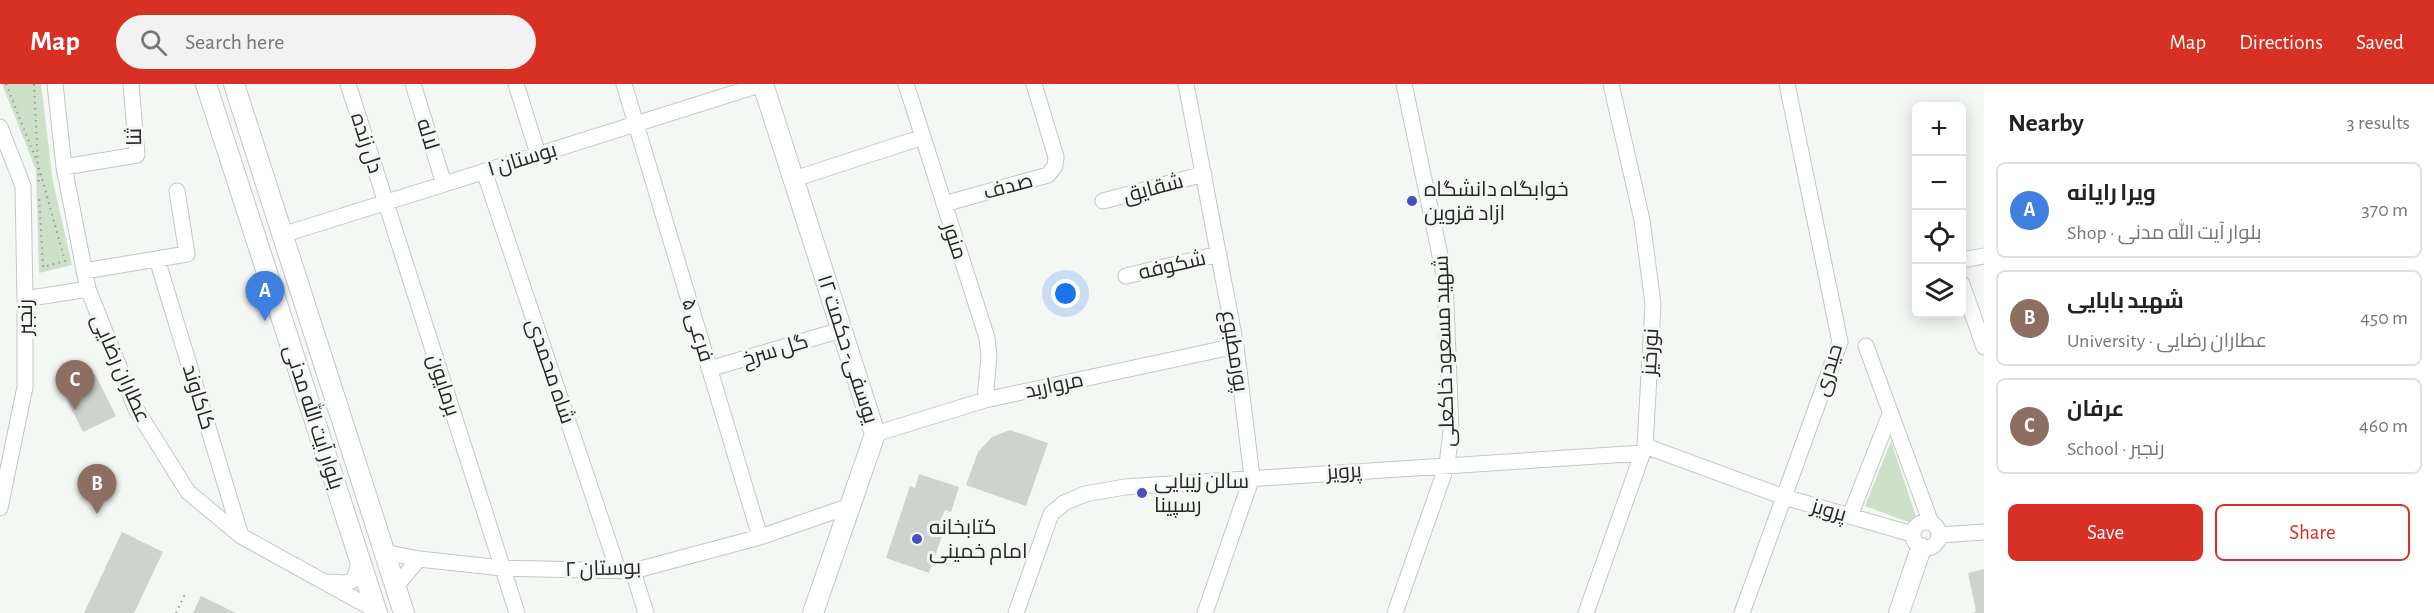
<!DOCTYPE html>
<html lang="en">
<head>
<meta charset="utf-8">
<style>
  :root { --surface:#fff; --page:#f2f2f2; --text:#222; --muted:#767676; --line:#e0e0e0; --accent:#d93025 }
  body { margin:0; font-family:"Alegreya Sans",Cairo,sans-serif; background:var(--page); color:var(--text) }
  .controls { position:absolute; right:18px; top:18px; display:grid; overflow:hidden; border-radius:9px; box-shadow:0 3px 15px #0003 }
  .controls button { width:54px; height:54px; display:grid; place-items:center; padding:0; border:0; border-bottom:2px solid var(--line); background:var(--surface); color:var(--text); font:30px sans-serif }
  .you { position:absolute; left:1066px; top:210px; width:21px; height:21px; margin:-15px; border:4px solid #fff; border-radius:50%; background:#1a73e8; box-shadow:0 0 0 9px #1a73e833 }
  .badge { display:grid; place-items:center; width:39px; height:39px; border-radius:50%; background:var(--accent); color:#fff; font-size:20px; font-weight:700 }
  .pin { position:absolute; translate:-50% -50px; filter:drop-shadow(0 2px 3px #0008) }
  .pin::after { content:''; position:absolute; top:32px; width:21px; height:18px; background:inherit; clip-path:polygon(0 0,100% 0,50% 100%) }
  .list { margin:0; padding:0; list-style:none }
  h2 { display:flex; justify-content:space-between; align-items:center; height:78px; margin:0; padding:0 24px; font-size:26px }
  h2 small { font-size:20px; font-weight:400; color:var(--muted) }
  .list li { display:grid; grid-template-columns:39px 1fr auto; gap:18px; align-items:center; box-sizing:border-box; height:96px; margin:0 12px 12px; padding:0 12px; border:2px solid var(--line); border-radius:9px }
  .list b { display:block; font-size:22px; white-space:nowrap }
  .list p { margin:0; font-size:20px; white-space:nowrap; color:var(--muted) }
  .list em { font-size:20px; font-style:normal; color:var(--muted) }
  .actions { display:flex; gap:12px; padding:18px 24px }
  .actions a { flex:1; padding:14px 0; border:2px solid var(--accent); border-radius:9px; text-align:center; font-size:21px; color:var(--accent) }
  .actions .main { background:var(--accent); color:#fff }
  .icon { flex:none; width:33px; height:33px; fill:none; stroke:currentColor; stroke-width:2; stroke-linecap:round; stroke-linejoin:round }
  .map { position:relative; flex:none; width:1984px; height:529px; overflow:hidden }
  header { display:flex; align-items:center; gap:36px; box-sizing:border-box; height:84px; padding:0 30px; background:var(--accent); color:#fff }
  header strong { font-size:28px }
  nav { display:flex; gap:33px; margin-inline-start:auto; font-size:21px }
  .search { width:420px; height:54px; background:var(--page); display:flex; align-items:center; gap:15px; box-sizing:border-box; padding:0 21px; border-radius:33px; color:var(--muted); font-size:22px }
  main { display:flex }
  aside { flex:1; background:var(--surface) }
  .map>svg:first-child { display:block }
</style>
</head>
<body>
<header>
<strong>Map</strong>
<div class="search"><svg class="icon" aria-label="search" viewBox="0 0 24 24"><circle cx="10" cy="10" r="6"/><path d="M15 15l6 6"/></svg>Search here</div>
<nav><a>Map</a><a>Directions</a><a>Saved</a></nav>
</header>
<main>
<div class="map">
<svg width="1984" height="529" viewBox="0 0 1984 529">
  <rect width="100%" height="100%" fill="#f4f8f4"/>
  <path fill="#cce1c7" d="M2,0H41L53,98L72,181L39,189L36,86Z
    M1891,357L1919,442L1865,422Z"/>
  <path fill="#cfd3ce" d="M95,290L116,332L83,348L62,306Z
    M1010,346L1048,359L1026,422L966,401L978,368L992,353Z
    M919,390L959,403L951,428L945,426L942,433L948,435L929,489L886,474L910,402L915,404Z
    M122,448L163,468L134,529H84Z
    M1984,485V529H1972L1976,527L1968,489Z
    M201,512L236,529H193Z"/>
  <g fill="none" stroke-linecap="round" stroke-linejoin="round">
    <defs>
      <path id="minor" d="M55,0L64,83L88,205L136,325L188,408L241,452L377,527
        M348,0L517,529
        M413,0L444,100
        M516,0L538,70
        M624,0L760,453
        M906,0L987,254L989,272L985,316
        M1186,0L1236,262L1252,393L1205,529
        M0,43L23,102L25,215V303L0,424
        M64,83L137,71L131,0
        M484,87L618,486
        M794,95L923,53
        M1103,117L1204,90
        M944,120L1048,91L1055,82L1056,73L1034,0
        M282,151L763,0
        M157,175L241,452
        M1962,176L1984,172
        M84,187L187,170L177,107
        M1126,192L1219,170
        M1962,200L1984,263
        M25,215L88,205
        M1866,262L1931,439
        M709,285L841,246
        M875,350L985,316L1236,262
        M1645,362L1784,413L1912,450
        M1850,432L1890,330
        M1913 451a13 13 0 1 1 26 0a13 13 0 1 1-26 0Z
        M1939,451L1984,448
        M384,468L419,475L502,484L633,487L760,453L850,422
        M633,487L646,529
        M328,498L346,499L354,496L360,476
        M396,502L419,475
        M1016,529L1051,430L1064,419L1085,410L1125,403L1643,369
        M1395,529L1447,381L1451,347L1445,195L1404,0
        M1586,529L1645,362L1653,220L1642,136L1611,0
        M1742,529L1840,258L1787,0"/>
      <path id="tertiary" d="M206,0L377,529
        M234,0L404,529
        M763,0L875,350L813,529
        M1899,529L1921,464"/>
    </defs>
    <use href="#minor" stroke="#c3c7c2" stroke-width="17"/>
    <use href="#tertiary" stroke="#c3c7c2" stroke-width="22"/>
    <path stroke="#969996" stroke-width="2" stroke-dasharray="1.5 4.5" stroke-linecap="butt" d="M6,0L38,80L65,177L43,183L39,111
      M34,0L39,102
      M176,529L186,508"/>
    <use href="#minor" stroke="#fff" stroke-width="15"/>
    <use href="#tertiary" stroke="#fff" stroke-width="20"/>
  </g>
  <g fill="#4a4cc2" stroke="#f4f8f4" stroke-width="2">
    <circle cx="1412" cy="117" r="6"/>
    <circle cx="1142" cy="409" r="6"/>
    <circle cx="917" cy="455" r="6"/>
  </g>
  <g text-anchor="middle" stroke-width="6" stroke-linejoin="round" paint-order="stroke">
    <g font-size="21" fill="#262826" stroke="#f4f8f4">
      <text transform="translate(428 50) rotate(73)" y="7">لاله</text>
      <text transform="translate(134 53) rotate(-91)" y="7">ثنا</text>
      <text transform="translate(367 59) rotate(72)" y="7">دل زنده</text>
      <text transform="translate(522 75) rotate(-17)" y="7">بوستان ۱</text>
      <text transform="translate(1008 102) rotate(-15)" y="7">صدف</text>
      <text transform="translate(1153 104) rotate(-15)" y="7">شقایق</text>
      <text transform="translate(955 157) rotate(72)" y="7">منور</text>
      <text transform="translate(1172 181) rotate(-13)" y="7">شکوفه</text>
      <text transform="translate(25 233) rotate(-90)" y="7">رنجبر</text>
      <text transform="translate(698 246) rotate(73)" y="7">فرعی ۵</text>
      <text transform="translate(848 265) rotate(72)" y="7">یوسفی- حکمت ۱۲</text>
      <text transform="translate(775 266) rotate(-17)" y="7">گل سرخ</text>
      <text transform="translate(1235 267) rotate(81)" y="7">پورمطبوع</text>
      <text transform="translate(1444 267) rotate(-92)" y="7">شهید مسعود خاکعلی</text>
      <text transform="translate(1650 268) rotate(-87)" y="7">نورخیز</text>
      <text transform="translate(121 284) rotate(66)" y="7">عطاران رضایی</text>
      <text transform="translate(1828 286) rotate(-73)" y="7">حیدری</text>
      <text transform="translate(551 287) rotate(71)" y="7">شاه محمدی</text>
      <text transform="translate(444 301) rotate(72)" y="7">برمایون</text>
      <text transform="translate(1054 301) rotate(-12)" y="7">مروارید</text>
      <text transform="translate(199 313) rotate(73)" y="7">کاکاوند</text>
      <text transform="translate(314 333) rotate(72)" y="7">بلوار آیت الله مدنی</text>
      <text transform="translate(1344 387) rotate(-4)" y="7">پرویز</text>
      <text transform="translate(1829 426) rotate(16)" y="7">پرویز</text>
      <text transform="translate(603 484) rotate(-2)" y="7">بوستان ۲</text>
    </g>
    <g font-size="21" fill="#262826" stroke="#f4f8f4" text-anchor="start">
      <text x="1424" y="112">خوابگاه دانشگاه<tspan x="1424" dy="24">ازاد قزوین</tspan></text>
      <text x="1154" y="404">سالن زیبایی<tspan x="1154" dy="24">رسپینا</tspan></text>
      <text x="929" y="450">کتابخانه<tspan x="929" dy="24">امام خمینی</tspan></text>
    </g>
  </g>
</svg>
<div class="controls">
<button>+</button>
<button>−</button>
<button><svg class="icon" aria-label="locate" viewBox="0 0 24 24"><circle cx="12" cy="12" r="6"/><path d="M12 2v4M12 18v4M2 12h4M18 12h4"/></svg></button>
<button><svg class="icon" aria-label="layers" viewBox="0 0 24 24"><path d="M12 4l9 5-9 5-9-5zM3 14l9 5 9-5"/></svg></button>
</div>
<div class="you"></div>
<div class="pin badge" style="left:265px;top:237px;background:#3f7fe0">A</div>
<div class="pin badge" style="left:97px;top:430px;background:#8d6e63">B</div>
<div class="pin badge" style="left:75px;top:326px;background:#8d6e63">C</div>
</div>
<aside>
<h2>Nearby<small>3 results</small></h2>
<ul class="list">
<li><span class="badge" style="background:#3f7fe0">A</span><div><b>ویرا رایانه</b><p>Shop · بلوار آیت الله مدنی</p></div><em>370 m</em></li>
<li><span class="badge" style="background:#8d6e63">B</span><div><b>شهید بابایی</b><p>University · عطاران رضایی</p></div><em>450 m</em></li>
<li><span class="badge" style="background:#8d6e63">C</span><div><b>عرفان</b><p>School · رنجبر</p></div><em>460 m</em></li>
</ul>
<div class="actions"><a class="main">Save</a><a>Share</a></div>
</aside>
</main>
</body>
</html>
